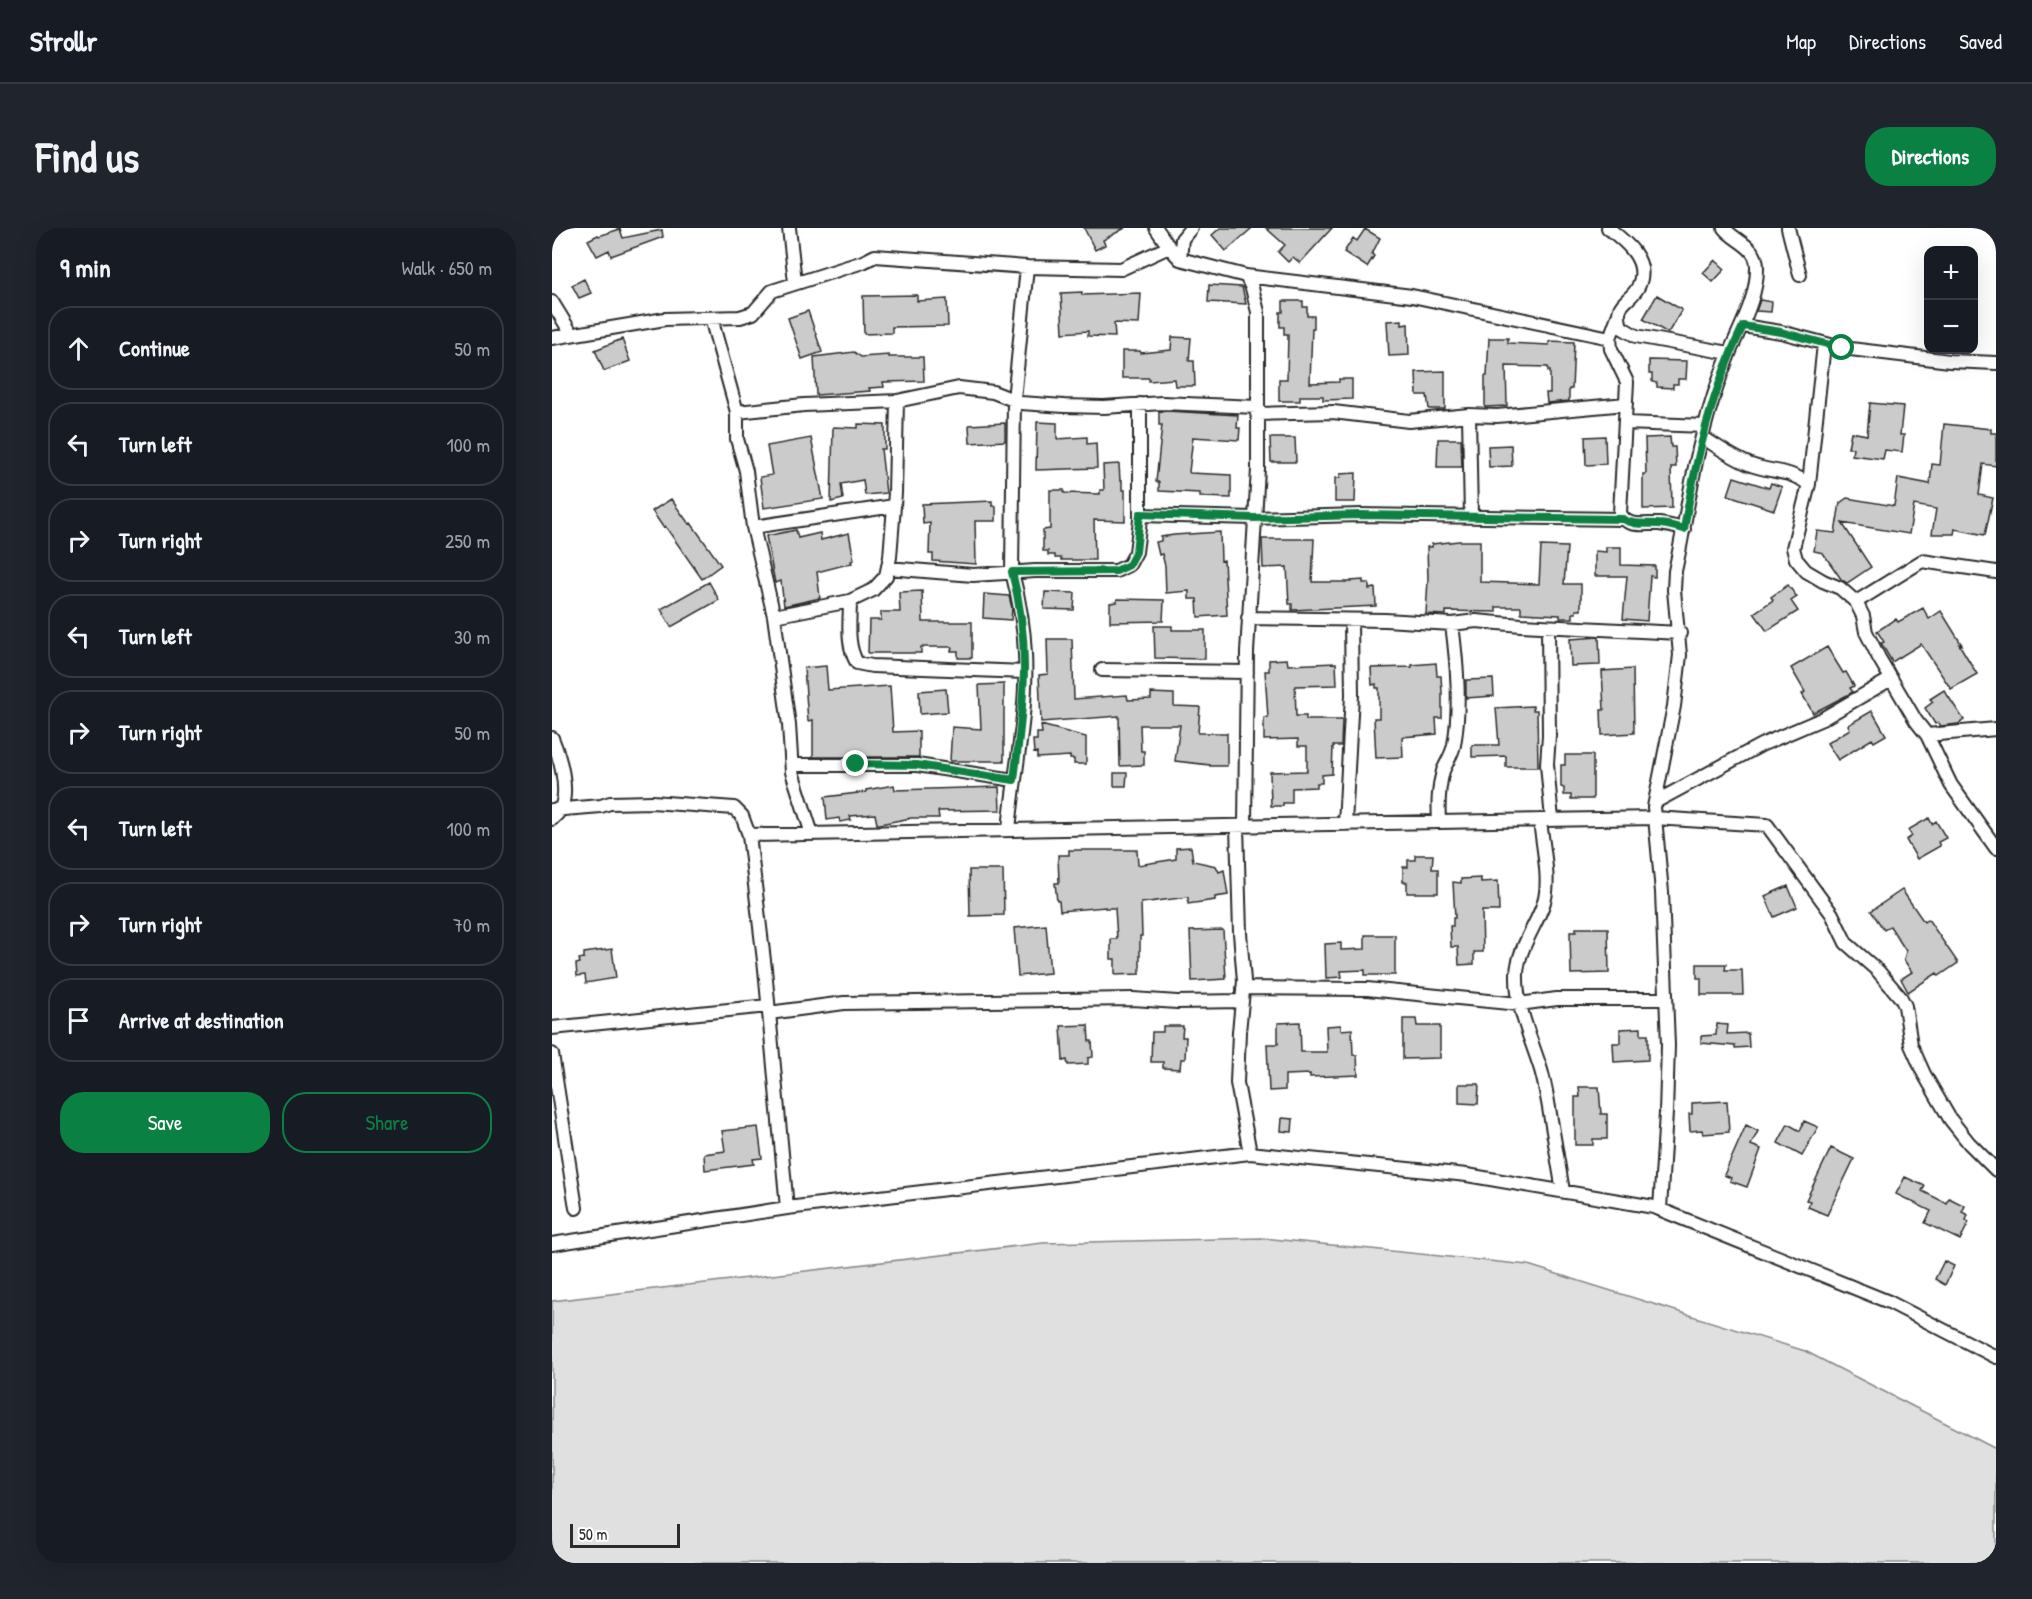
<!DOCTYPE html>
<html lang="en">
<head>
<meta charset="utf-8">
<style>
  :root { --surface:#171b24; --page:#20242c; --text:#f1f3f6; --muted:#9ea1a6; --line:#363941; --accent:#0b8043 }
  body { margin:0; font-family:"Patrick Hand",sans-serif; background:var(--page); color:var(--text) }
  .controls { position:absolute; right:18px; top:18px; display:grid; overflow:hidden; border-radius:12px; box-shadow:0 6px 24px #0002 }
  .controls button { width:54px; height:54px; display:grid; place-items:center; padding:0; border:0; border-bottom:2px solid var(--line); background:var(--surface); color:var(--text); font:30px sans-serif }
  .scale { position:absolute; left:18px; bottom:15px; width:110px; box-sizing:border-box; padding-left:6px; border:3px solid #2b2b2b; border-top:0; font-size:16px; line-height:21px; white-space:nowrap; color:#2b2b2b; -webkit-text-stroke:4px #fff; paint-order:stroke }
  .stop { position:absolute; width:18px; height:18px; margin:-14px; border:4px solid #0b8043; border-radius:50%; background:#fff }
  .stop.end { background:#0b8043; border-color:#fff; box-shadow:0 2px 6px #0008 }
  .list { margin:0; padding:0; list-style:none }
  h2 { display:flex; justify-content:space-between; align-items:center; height:78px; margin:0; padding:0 24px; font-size:26px }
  h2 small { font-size:20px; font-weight:400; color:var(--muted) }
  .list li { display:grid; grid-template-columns:39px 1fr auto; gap:18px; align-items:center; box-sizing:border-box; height:84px; margin:0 12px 12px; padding:0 12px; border:2px solid var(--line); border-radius:24px }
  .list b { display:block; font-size:22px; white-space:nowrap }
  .list em { font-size:20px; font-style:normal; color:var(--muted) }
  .actions { display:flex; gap:12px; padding:18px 24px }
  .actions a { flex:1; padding:14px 0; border:2px solid var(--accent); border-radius:24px; text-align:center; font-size:21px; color:var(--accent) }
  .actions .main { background:var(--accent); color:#fff }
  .icon { flex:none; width:33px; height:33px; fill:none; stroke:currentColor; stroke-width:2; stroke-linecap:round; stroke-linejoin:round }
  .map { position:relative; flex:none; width:1444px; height:1335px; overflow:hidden; border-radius:24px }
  header { display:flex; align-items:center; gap:36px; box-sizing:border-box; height:84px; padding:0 30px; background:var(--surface); border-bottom:2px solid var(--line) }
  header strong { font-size:28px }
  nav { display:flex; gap:33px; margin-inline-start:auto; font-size:21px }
  .intro { display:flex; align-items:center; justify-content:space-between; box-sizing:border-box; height:144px; padding:0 36px }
  h1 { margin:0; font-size:42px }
  .button { padding:15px 27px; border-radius:24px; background:var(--accent); color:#fff; font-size:21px; font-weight:700 }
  main { display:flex; gap:36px; padding:0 36px }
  aside { flex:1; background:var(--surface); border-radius:24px; box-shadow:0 6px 24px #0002 }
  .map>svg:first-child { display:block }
</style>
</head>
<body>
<header>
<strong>Strollr</strong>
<nav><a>Map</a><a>Directions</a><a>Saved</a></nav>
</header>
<div class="intro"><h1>Find us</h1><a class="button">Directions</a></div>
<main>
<aside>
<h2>9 min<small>Walk · 650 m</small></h2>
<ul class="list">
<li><svg class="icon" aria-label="ahead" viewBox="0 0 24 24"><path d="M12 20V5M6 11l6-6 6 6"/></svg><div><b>Continue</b></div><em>50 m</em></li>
<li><svg class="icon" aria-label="left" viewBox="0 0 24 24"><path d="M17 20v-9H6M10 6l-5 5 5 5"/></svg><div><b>Turn left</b></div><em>100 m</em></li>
<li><svg class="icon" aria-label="right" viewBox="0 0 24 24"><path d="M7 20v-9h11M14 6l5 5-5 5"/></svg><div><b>Turn right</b></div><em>250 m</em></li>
<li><svg class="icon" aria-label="left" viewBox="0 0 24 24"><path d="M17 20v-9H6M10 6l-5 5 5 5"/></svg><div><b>Turn left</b></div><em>30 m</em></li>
<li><svg class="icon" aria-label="right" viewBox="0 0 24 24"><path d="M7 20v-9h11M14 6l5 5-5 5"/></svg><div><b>Turn right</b></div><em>50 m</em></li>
<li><svg class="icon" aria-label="left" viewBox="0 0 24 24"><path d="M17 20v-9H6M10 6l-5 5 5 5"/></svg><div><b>Turn left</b></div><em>100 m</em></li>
<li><svg class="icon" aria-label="right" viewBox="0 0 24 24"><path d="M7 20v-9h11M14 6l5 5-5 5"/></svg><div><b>Turn right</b></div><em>70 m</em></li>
<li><svg class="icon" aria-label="arrive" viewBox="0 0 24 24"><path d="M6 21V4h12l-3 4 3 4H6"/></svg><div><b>Arrive at destination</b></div></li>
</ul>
<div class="actions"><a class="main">Save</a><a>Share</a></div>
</aside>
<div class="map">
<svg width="1444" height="1335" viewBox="0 0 1444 1335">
  <rect width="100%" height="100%" fill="#fff"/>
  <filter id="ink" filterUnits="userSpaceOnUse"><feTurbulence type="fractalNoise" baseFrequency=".0167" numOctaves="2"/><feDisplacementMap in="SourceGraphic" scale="12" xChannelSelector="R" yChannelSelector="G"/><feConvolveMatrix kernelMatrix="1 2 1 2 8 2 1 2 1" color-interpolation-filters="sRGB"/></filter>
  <g filter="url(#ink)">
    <path fill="#e0e0e0" stroke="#868686" stroke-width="1.5" d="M710,1010L976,1037L1253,1123L1444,1221V1335H0V1073L491,1015Z"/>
    <path fill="#cbcbcb" stroke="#2b2b2b" stroke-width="1.5" d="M532,0H573L551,12L553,17L543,22Z
      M668,0H700L674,23L660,7Z
      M714,0H780L748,35L741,29L736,34L726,24L733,17Z
      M68,1L71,10L110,2L111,9L59,28L57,22L45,28L36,12L46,7L47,8Z
      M813,1L828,10L820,26L822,28L815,39L792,24L801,10L805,13Z
      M1163,32L1173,41L1161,54L1151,45Z
      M32,51L39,65L27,70L20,57Z
      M657,57L690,59L694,76L656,74Z
      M530,64V67L589,65L587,96L562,95L563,109L536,108V103L511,105L509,65Z
      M365,67V73L395,71L396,98L340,99V105L312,106L311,68Z
      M1105,67L1130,82L1116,105L1091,91Z
      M1208,72L1220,74L1219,84L1204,83Z
      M731,73H751V79H755V88H762V100H760L758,155L787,154V151H800V171L771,172V168H748V173H727V151H735L736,106H732V99H728V84H731Z
      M256,83L270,124L250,131L236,90Z
      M850,92V97L856,96L857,127L837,128L835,93Z
      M620,109L639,110L637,133H642L643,158H623L622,151L597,153V150H570V123H588L589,125L619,122Z
      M937,110H956V115L997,117V113L1022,114L1020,161H1017V173L995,175L994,165H998V143H996V139L954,138L955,178L933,179V148H935Z
      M70,111L78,133L52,143L43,122Z
      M302,124L309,129L337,127V129H371L372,153L331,154L332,159L317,160L318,163L264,167L262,129Z
      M1097,132L1135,133L1134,151H1126V156H1121V160L1105,159V155L1100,154V146H1097Z
      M893,143V181H877L875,167H865L864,144Z
      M1318,175L1351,178L1348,207H1352L1350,224L1333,222L1331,231L1300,227L1301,220H1296L1299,204L1315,207Z
      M615,183L686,187L685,200H688L687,212L641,209L637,244L638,245L679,247V270L648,269V265L607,263V254H604L610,197H607V184Z
      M485,194L505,195V211L535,209V216L544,215L545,240L484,242Z
      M453,195V213L418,215L417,197Z
      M306,196L333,197V221H329L334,265L313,267L311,252L289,256L291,271L279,274L281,199L306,200Z
      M1392,196L1439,201V205H1444V238L1431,236L1427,267L1441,270L1433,307L1403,301L1402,306H1380L1384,281L1362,277L1357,306L1290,295L1319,339L1295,355L1289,351L1271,325L1262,323L1265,303L1283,305L1288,275L1295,270L1342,278L1346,250L1378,256L1380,236L1388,237Z
      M1053,208L1054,236L1034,237L1033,209Z
      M1118,209L1119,219H1123L1124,239H1119L1120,280L1091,281V246H1094L1093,210Z
      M259,210L271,271L212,280L208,249L220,247L215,218Z
      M718,210H743L744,234H719Z
      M886,211H909L910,239H885Z
      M959,217L960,238L937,239L936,218Z
      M567,236L568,253H570V262H573V293L542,292L543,332H509V330H503V327H496V323H491V302L498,301V262H512V265L548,266V262H552L551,237Z
      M804,245L803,274H783V250H788V246Z
      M1182,249L1217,260L1219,255L1230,259L1222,282L1176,267Z
      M119,271L137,296L139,295L169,337L150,351L113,298L111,299L100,283Z
      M440,273V278H444V293H423L424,336L381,333V326H377L378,295L371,296L370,276Z
      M244,302L246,310L268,305L269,312L297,305L302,332L299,333L300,335L265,344L268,370L232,378L229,353L223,355L214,308Z
      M668,304L669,333L672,332L675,387L646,389L645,371H637V363L614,365L613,338L610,326L607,327L604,314L609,313V309L622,307Z
      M710,311H762L760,354H799V353L811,352V355H817V361L823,360L824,378L740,382V376H737L735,339L711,340Z
      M907,313H928V354L987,356L989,318L1015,319L1012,356H1029V382H1024V385H1021V390H1008V387L969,385V379H944V384L894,383V387L874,386L876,351L875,319H880V316Z
      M1054,319H1069V337L1103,338V349L1098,348L1095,393L1071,391L1075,348H1043V323L1054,324Z
      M157,354L167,372L119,399L109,381Z
      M1236,357L1245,369L1239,373L1246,383L1215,403L1202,385L1221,372L1219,369Z
      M370,363L371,394H420V430H406V423H399L400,419H369V425H316L317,392H329V384H348L347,364Z
      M493,364L523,365L522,382L492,381Z
      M432,366L457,368L460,380L459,392L431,390Z
      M565,371L612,372L611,393L558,394V375L565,374Z
      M1371,380L1377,391L1389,383L1410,417L1407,416L1425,446L1399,461L1369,416L1340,434L1329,415L1332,414L1325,403L1344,391L1346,394Z
      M602,398H620V402H653V431L603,430Z
      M1047,409L1048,437L1019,438L1018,411Z
      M495,411H520L522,471L575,467L576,472L599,471V465L622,466V478L648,479L646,505H675V538H658V537L623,533L628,497H588L589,523H592V537L568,538L567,488L489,494L487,447L496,446Z
      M1275,419L1291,445L1294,444L1302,458L1298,460L1301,464L1261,485L1250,466L1253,464L1239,440Z
      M735,431L736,437L784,435L785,457L743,458L744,488H754V492H790L789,518H781L780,546L770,547V555H765V559L740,560V575H731V578H719L718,544L755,543V518H746V511L712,512V490H716L713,443H717V432Z
      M884,435L885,448H889L890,465V490H884L885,506L850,509L851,529L824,530L822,490H827V460H824V456L820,457L819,440L860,439V437Z
      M274,438L276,462L338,458L341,504L367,503V529H261V492L256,493L252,440Z
      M1081,441L1082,505L1050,507L1049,482H1052L1050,443Z
      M941,451L942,468L914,470V452Z
      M452,456V533H398L400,499L429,501L427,457Z
      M394,461L396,484L368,486L367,463Z
      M1392,462L1412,492L1406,496L1389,498L1386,494L1383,496L1373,480L1381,474L1378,471Z
      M981,478V482H985L986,539H954V528L920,529V517H947L944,480Z
      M1320,483L1334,507L1322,514L1320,511L1286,532L1275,515L1298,501L1296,497Z
      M489,497L534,509V536H522V531H518V528L485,530V524L482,525L481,512H485V505H490Z
      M1013,527H1041V571H1019V567H1012V560L1009,559V537H1013Z
      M562,545H575L574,558H562Z
      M342,557L343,562L447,559L448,582L386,583L387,590H359L328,596H325L323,586L298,588L299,592L288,594L287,590L275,592L273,569L314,564V562Z
      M1377,590L1380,596L1384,593L1394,610L1386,614L1388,618L1365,631L1354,612L1360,608L1356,602Z
      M639,619L641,633L664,638L667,644L672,642L676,667L663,669V672L636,676V669L589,675L590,708H588V746L563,747V731H559V711H565L563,680H553V679L508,683L507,673H505L503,655H507L506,627H517V622H585L586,637L624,631V620Z
      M863,627H881L880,641H886V665H855V654H851V639H856V632H863Z
      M417,642H451L452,687L418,688Z
      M929,650V654L946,653L947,683H930L931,724H922V736L907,737L906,719H899L898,698H901V690H903L901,654L909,655V651Z
      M1236,658L1245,679L1222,689L1213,668Z
      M1350,662L1372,694L1376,691L1406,735L1387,748L1385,745L1356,764L1349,751L1360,744L1352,732L1354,723L1338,698L1332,702L1319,683Z
      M494,697L498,745L466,748L462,700Z
      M1024,700H1056L1057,745L1019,746L1018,704H1024Z
      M671,702L674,751L640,753L638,703Z
      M813,707H843V747H813V742L789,743L790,749L774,750L773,716L789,715V722L813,721Z
      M60,721L64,750L34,755L33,747L25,748L24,736L28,735L27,731L32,730V725Z
      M1145,736H1174L1173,742H1190L1191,767H1149V750H1145Z
      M851,791H864L865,798H888V830L851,831Z
      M748,794L749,824H775L774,798L789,797V802L800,801L801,827H805L806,847L758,849V846L733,847V862L717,863L715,816H726V795Z
      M1165,796L1176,797L1175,806L1196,805L1197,819L1183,820V818L1149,815V808L1164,807Z
      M536,797L537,813H540L541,829L536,830V836L516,837L515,832L511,833L509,798Z
      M611,798H631L630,809H634L633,831H629L628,841L611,840V834H599L600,804H611Z
      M1089,800V807H1096V832L1062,834L1061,815H1068V801Z
      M907,856H927L926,876L907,875Z
      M1027,859H1047L1049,886H1055V911H1041V917H1023V869H1028Z
      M1175,873L1177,904L1151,906L1150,902L1138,903L1137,886H1140V875Z
      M730,890L741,891L740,904L729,903Z
      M1252,893L1266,899L1250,928L1226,915L1236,896L1248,903Z
      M1194,897L1206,903L1199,917L1209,921L1195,959L1178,953L1179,950L1172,947Z
      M206,899L210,930L201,931L202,936L153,942L152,926L173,923L170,903Z
      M1279,920L1302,931L1275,987L1256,979L1258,973L1254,972Z
      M1353,949L1373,958L1370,963L1394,975L1397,970L1413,978L1410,984L1416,987L1414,992L1417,994L1408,1012L1373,995L1379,983L1344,966Z
      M1392,1033L1402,1038L1393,1057L1383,1051Z"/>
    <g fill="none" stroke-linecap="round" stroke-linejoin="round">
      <defs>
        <path id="street" d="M237,0L243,54
          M604,0L617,19L628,31L694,48L700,60L706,84V241L695,424L693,598
          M1056,0C1073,13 1099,33 1086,59C1078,75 1061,73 1069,99L1084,108L1177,125
          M1236,0L1248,47
          M628,31L630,11L639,0
          M694,48L860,68L1058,110
          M0,74L19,105
          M1066,88L1058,110L1059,121L1075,154L1068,285C1075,301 1093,295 1107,296C1115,297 1124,299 1132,301
          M159,90L185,184V211L194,243L201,299L222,388L237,497L240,544L260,606
          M1191,98L1229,104L1290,120L1398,133L1444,135
          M0,110L113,91L188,89L201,85L220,63L311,34L323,28L475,39L569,41L617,19
          M1272,116L1257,256L1241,320L1244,331L1254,343L1271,353L1288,360L1304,374L1311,388L1314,404L1327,430L1364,493L1375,507L1399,557L1444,620
          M185,184L252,177L345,173L407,160L441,164L469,175L512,178L552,179L610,175L705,179
          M705,186L781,184L857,193L917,187L945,188L1074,176
          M917,187L919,289
          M1073,195L1153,198
          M1150,209C1166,219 1181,230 1199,237C1222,245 1235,241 1257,256
          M588,287L702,290L808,287L1071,291
          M201,299L342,278
          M336,340L421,347L483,343H564L577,337L584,324L588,292V176
          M298,373C298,394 294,416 305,435L320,438L473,444
          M1304,374L1370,333L1444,344
          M222,388L298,373L321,362L334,348L338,329L343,265L345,173
          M696,390L833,392L900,396L924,393L969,397L1128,405
          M996,399L997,507L995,536L1000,592
          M550,442L695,444
          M1375,507L1444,501
          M0,510C8,529 17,561 9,580C8,584 3,588 0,591
          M240,537H365L462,552
          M1105,573L1209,517L1270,491L1339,451
          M0,582L49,578L58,575L100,574L182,580L190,588L197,607L213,741L235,980
          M988,592C990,615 999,652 992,674C985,697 966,720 965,746C964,780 979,810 989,842C992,852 994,863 996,874C1001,903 1006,934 1011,963
          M887,594C886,576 886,561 891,543C894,535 900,527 902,517C909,477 905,436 900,396
          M793,596L800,467L799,393
          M685,598L688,705L692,753L687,804L685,855L698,925
          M457,602C462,546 476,482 473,426C472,398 467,371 460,344L462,172L475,39
          M197,607L1102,590L1215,597L1280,686L1294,715L1326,743L1349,770L1353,778L1359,817L1372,846L1398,891L1417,915L1444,942
          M691,760L815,761L967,776L1005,771H1114
          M217,785L292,775L581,771L625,774L690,773
          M0,800L216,778
          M0,826L24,980
          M1108,981L1114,885L1116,817L1110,664L1102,579L1122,478L1128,427L1122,362L1123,343C1133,299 1138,253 1150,209C1157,181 1166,153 1177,126C1188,99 1205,71 1205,40C1206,18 1183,14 1172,0
          M0,1016L235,980L698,925L915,947L1102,979L1337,1074L1444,1129"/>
      </defs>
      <use href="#street" stroke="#2b2b2b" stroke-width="16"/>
      <use href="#street" stroke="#fff" stroke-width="12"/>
    </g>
  </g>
  <g fill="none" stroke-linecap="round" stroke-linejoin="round" filter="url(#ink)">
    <path stroke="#0b8043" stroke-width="8" d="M304,536L365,537L462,552C471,477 480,419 460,344L564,343L577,337L584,324L588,286L702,290L808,287L1071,291C1082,298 1094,295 1106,296C1115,296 1123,299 1132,301C1144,230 1160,162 1191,98L1229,104L1290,120"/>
  </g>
</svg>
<div class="controls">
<button>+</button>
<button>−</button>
</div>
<div class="scale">50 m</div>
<div class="stop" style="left:1290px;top:120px"></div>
<div class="stop end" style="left:304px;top:536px"></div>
</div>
</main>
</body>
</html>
